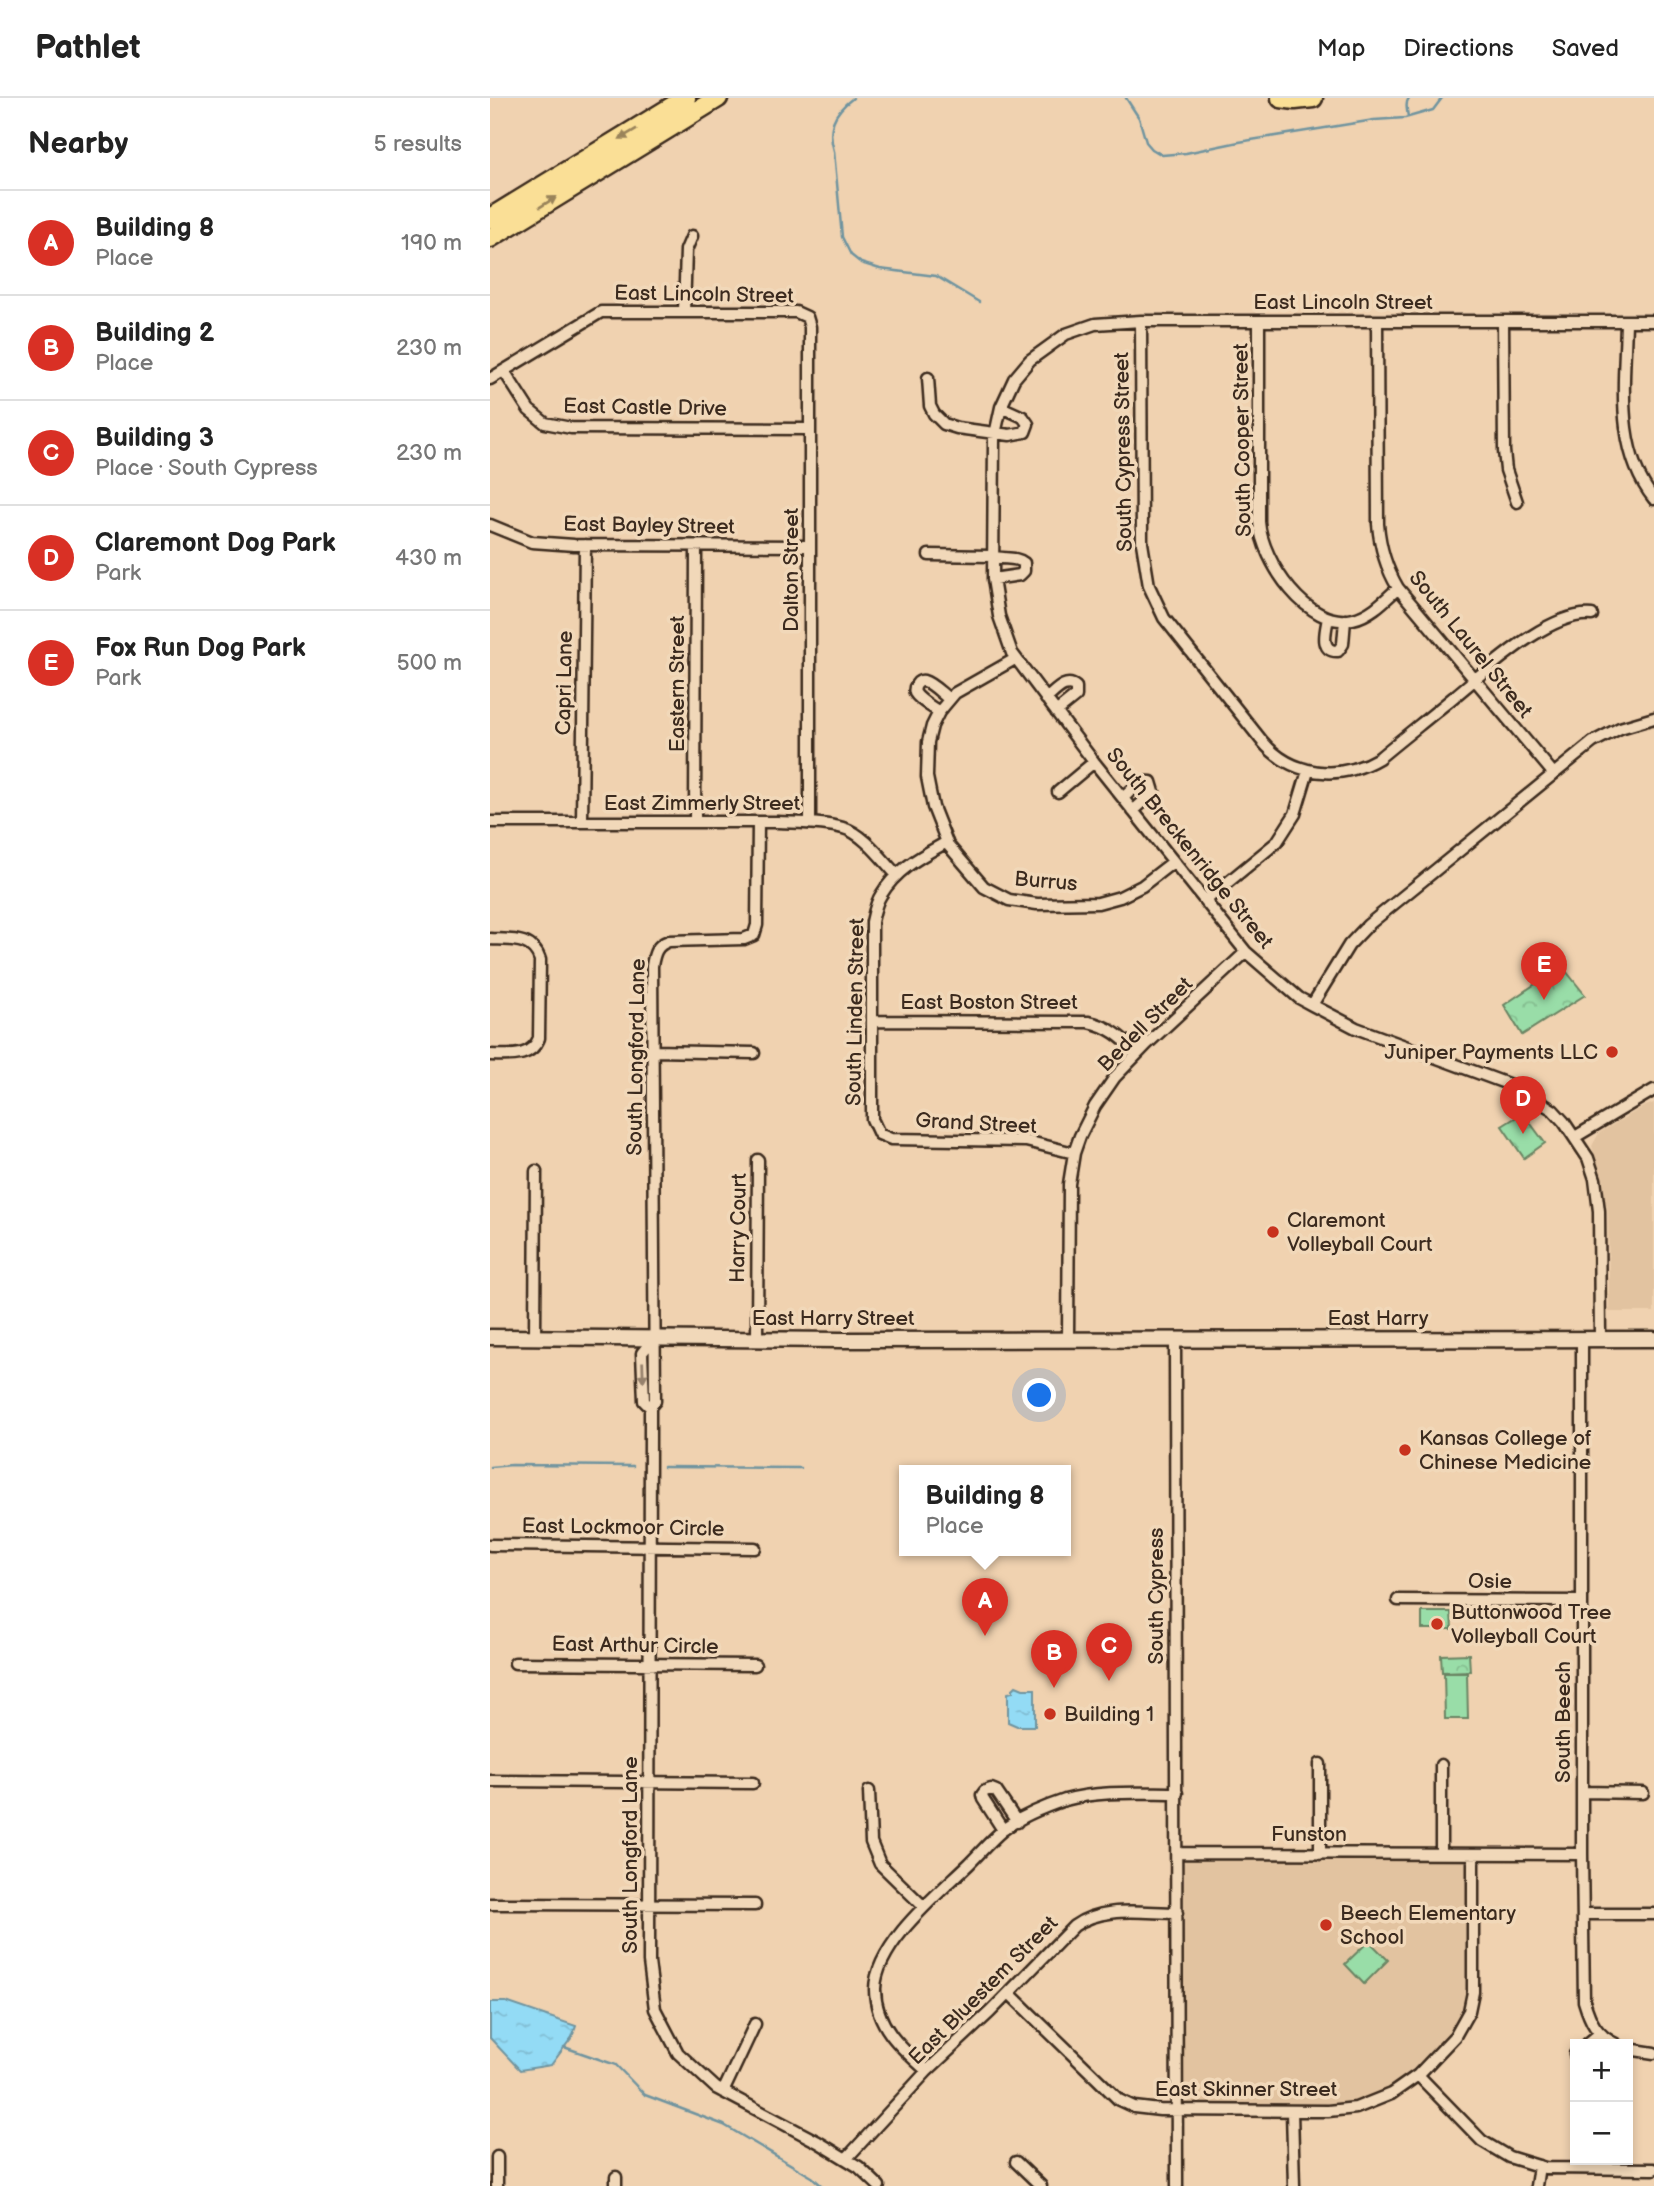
<!DOCTYPE html>
<html lang="en">
<head>
<meta charset="utf-8">
<style>
  :root { --surface:#fff; --page:#f6f6f6; --text:#222; --muted:#767676; --line:#e0e0e0; --accent:#d93025 }
  body { margin:0; font-family:"Balsamiq Sans",sans-serif; background:var(--page); color:var(--text) }
  .controls { position:absolute; right:21px; bottom:21px; display:grid; overflow:hidden; border-radius:0px; box-shadow:0 4px 10px #0003 }
  .controls button { width:63px; height:63px; display:grid; place-items:center; padding:0; border:0; border-bottom:2px solid var(--line); background:var(--surface); color:var(--text); font:35px sans-serif }
  .you { position:absolute; left:550px; top:1298px; width:24px; height:24px; margin:-18px; border:5px solid #fff; border-radius:50%; background:#1a73e8; box-shadow:0 0 0 10px #1a73e833 }
  .badge { display:grid; place-items:center; width:46px; height:46px; border-radius:50%; background:var(--accent); color:#fff; font-size:23px; font-weight:700 }
  .pin { position:absolute; translate:-50% -58px; filter:drop-shadow(0 2px 4px #0008) }
  .pin::after { content:''; position:absolute; top:37px; width:24px; height:21px; background:inherit; clip-path:polygon(0 0,100% 0,50% 100%) }
  .popup { position:absolute; left:409px; top:1367px; width:172px; height:91px; box-sizing:border-box; display:grid; place-content:center; border-radius:0px; background:var(--surface); filter:drop-shadow(0 2px 5px #0005); font-size:23px; white-space:nowrap; color:var(--muted) }
  .popup b { font-size:26px; color:var(--text) }
  .popup::after { content:''; position:absolute; left:50%; top:100%; margin-left:-14px; border:14px solid transparent; border-top-color:var(--surface) }
  .list { margin:0; padding:0; list-style:none }
  h2 { display:flex; justify-content:space-between; align-items:center; height:91px; margin:0; padding:0 28px; font-size:30px }
  h2 small { font-size:23px; font-weight:400; color:var(--muted) }
  .list li { display:grid; grid-template-columns:46px 1fr auto; gap:21px; align-items:center; box-sizing:border-box; height:105px; padding:0 28px; border-top:2px solid var(--line) }
  .list b { display:block; font-size:26px; white-space:nowrap }
  .list p { margin:0; font-size:23px; white-space:nowrap; color:var(--muted) }
  .list em { font-size:23px; font-style:normal; color:var(--muted) }
  .map { position:relative; flex:none; width:1164px; height:2088px; overflow:hidden }
  header { display:flex; align-items:center; gap:42px; box-sizing:border-box; height:98px; padding:0 35px; background:var(--surface); border-bottom:2px solid var(--line) }
  header strong { font-size:33px }
  nav { display:flex; gap:38px; margin-inline-start:auto; font-size:24px }
  main { display:flex }
  aside { flex:1; background:var(--surface) }
  .map>svg:first-child { display:block }
</style>
</head>
<body>
<header>
<strong>Pathlet</strong>
<nav><a>Map</a><a>Directions</a><a>Saved</a></nav>
</header>
<main>
<aside>
<h2>Nearby<small>5 results</small></h2>
<ul class="list">
<li><span class="badge">A</span><div><b>Building 8</b><p>Place</p></div><em>190 m</em></li>
<li><span class="badge">B</span><div><b>Building 2</b><p>Place</p></div><em>230 m</em></li>
<li><span class="badge">C</span><div><b>Building 3</b><p>Place · South Cypress</p></div><em>230 m</em></li>
<li><span class="badge">D</span><div><b>Claremont Dog Park</b><p>Park</p></div><em>430 m</em></li>
<li><span class="badge">E</span><div><b>Fox Run Dog Park</b><p>Park</p></div><em>500 m</em></li>
</ul>
</aside>
<div class="map">
<svg width="1164" height="2088" viewBox="0 0 1164 2088">
  <defs>
    <pattern id="forest-crowns" width="20" height="18" patternUnits="userSpaceOnUse" patternTransform="scale(1.75)"><rect width="20" height="18" fill="#99dda8"/><path d="M2 6a3 3 0 1 1 6 0M12 15a3 3 0 1 1 6 0" fill="none" stroke="#85be90"/></pattern>
    <pattern id="water-ripples" width="26" height="14" patternUnits="userSpaceOnUse" patternTransform="scale(1.75)"><rect width="26" height="14" fill="#93dbf5"/><path d="M2 4q2-2 4 0t4 0M15 11q2-2 4 0t4 0" fill="none" stroke="#80bcd2"/></pattern>
  </defs>
  <rect width="100%" height="100%" fill="#f0d2b0"/>
  <filter id="ink" filterUnits="userSpaceOnUse"><feTurbulence type="fractalNoise" baseFrequency=".0143" numOctaves="2"/><feDisplacementMap in="SourceGraphic" scale="14" xChannelSelector="R" yChannelSelector="G"/><feConvolveMatrix kernelMatrix="1 2 1 2 8 2 1 2 1" color-interpolation-filters="sRGB"/></filter>
  <g filter="url(#ink)">
    <path fill="#e2c3a0" d="M1164,1005V1214H1119L1118,1113L1102,1048L1109,1035L1153,1009Z
      M701,1760L970,1762L975,1763L977,1767V1886L972,1914L965,1926L957,1938L910,1983L879,2001L846,2006L698,2005L694,1998V1766L695,1762Z"/>
    <path fill="url(#forest-crowns)" stroke="#6a8463" stroke-width="2" d="M1072,868L1095,897L1032,937L1014,907Z
      M1033,1015L1055,1045L1034,1060L1012,1028Z
      M979,1556L980,1573L952,1574L951,1557Z"/>
    <path fill="#99dda8" stroke="#6a8463" stroke-width="2" d="M932,1514H961L962,1531H932Z
      M954,1575H977L978,1621H955Z
      M879,1843L898,1862L874,1886L855,1866Z"/>
    <path fill="url(#water-ripples)" stroke="#70949f" stroke-width="2" d="M526,1588L533,1591H545V1628H527L518,1624V1595L523,1594V1591Z
      M0,1904H16L86,1928L82,1939L61,1967L30,1972L0,1940Z"/>
    <g fill="none" stroke-linecap="round" stroke-linejoin="round">
      <path stroke="#70949f" stroke-width="2.5" d="M363,0C343,15 337,30 344,53L352,139L361,157L371,165L390,171L446,178L489,204
        M636,0L649,20L656,44L662,51L672,57L696,55L749,44L884,22L915,20L943,12L952,0
        M918,19C917,12 915,5 919,0
        M0,1369L22,1367L143,1368
        M173,1369L311,1370
        M74,1949L126,1967L155,1997L234,2027L322,2079L332,2088"/>
      <defs>
        <path id="minor" d="M194,214L196,152L202,138
          M651,223L652,445L659,488L674,520L772,643C802,679 850,683 889,660C914,639 940,619 965,598C997,572 1059,513 1102,517
          M769,223V424C772,463 818,532 863,521C881,517 895,502 908,490
          M887,223L888,426C890,450 896,470 908,490L1063,675
          M1013,223L1014,353L1016,372L1027,404
          M1136,223C1135,282 1124,351 1164,401
          M14,273L39,312L55,325L81,330L320,331
          M438,280L440,308L444,316L454,326L467,330L520,337L535,334L538,326L533,319L511,309
          M0,281L111,214H306L317,219L320,229V725
          M0,427L42,444L84,447L320,448
          M439,457L502,458C512,462 526,458 534,465V473L530,477L503,481
          M838,520C836,532 829,554 848,553L853,546L855,522
          M525,561L465,595L449,614L442,628L438,644L437,679L443,709L458,747L494,789L519,802L547,806L608,805L630,799L652,788L683,764
          M556,601C565,594 575,580 586,589V598L566,614
          M449,614C442,609 429,602 425,595C423,589 428,582 434,583C442,585 452,596 459,601
          M568,694L604,664
          M633,700C641,693 649,682 661,684L664,694L643,713
          M0,724H287C308,725 332,724 353,730C373,735 392,761 406,776
          M92,724L95,447
          M205,724L206,448
          M268,724L267,827L264,837L254,841L179,843C166,847 164,856 162,868L165,1303L160,1309V1323L159,1864L165,1911L188,1955L226,1990L328,2044L369,2069L389,2088
          M457,744C432,758 406,771 391,797C386,804 384,815 382,824V1021L389,1036L401,1041L536,1043L584,1055
          M715,803L787,744L805,716L818,673
          M0,841C21,842 43,839 50,862L49,940C41,961 18,957 0,957
          M822,907L859,847L878,827L1103,644L1130,630L1164,620
          M382,923L598,924C620,928 633,941 648,955
          M164,953L264,955
          M1085,1039L1164,992
          M45,1240L46,1073
          M267,1241L268,1062
          M685,1241L687,2088
          M1092,1241V1756L1094,1903C1100,1923 1106,1937 1126,1946
          M1110,1241L1109,1113L1105,1081L1098,1060L1074,1024L1063,1012L1026,989L866,930L822,907L809,900L756,854L604,664L522,555L509,518L503,481L504,341L511,309L524,281L540,262L576,236L605,226L651,223H1164
          M578,1242L579,1086L584,1055L590,1038L605,1008L625,979L657,946L756,854
          M160,1309L154,1303L152,1255L164,1240
          M0,1447L265,1450
          M908,1502L1092,1503
          M25,1565L265,1567
          M0,1683L263,1685
          M379,1693L381,1744L390,1766L434,1809
          M1092,1694L1153,1695
          M513,1732L493,1701L492,1697L495,1693L501,1691L506,1693L527,1724
          M687,1755L1092,1756
          M830,1756V1666
          M951,1756V1667
          M0,1806L265,1807
          M1093,1816H1164
          M519,1895L629,2002L644,2009L670,2012L838,2013L866,2010L901,1996L928,1977L965,1938L979,1913L983,1894V1756
          M1097,1946L1109,1936
          M1138,1951L1164,1955
          M1085,1957V1956
          M437,1973C412,1951 385,1928 385,1891C386,1846 448,1796 479,1766C490,1755 501,1742 513,1732C530,1719 554,1709 575,1702C610,1692 651,1695 687,1695
          M928,1977L992,2043L1019,2059L1055,2070L1164,2071
          M233,1994L265,1926
          M802,2013L804,2088
          M356,2061L437,1973L500,1914L584,1828C613,1807 653,1815 687,1815
          M526,2064L551,2088
          M7,2088V2059
          M126,2088V2079
          M1046,2088L1049,2068"/>
        <path id="secondary" d="M0,1239L351,1242L1164,1241"/>
        <path id="motorway" d="M791,0L805,2L823,0
          M0,120L196,0
          M0,140L228,0"/>
      </defs>
      <use href="#minor" stroke="#3b2a1e" stroke-width="15"/>
      <use href="#secondary" stroke="#3b2a1e" stroke-width="19"/>
      <use href="#motorway" stroke="#3b2a1e" stroke-width="23"/>
      <use href="#minor" stroke="#f1d8b9" stroke-width="10"/>
      <use href="#secondary" stroke="#f1d8b9" stroke-width="14"/>
      <use href="#motorway" stroke="#fadf96" stroke-width="18"/>
    </g>
    <defs><path id="oneway-solid" d="M-6-.8H1V-3.2L6.5 0L1 3.2V.8H-6Z" transform="scale(1.75)"/></defs>
    <g fill="#9a845a">
      <use href="#oneway-solid" transform="translate(138 36) rotate(149)"/>
      <use href="#oneway-solid" transform="translate(58 104) rotate(-32)"/>
    </g>
    <use fill="#96816c" href="#oneway-solid" transform="translate(153 1274) rotate(88)"/>
  </g>
  <g fill="#c8321e" stroke="#f1d8b9" stroke-width="2.5">
    <circle cx="1122" cy="954" r="7"/>
    <circle cx="783" cy="1134" r="7"/>
    <circle cx="915" cy="1352" r="7"/>
    <circle cx="947" cy="1526" r="7"/>
    <circle cx="560" cy="1616" r="7"/>
    <circle cx="836" cy="1827" r="7"/>
  </g>
  <g text-anchor="middle" stroke-width="7" stroke-linejoin="round" paint-order="stroke">
    <g font-size="21" fill="#3b2a1e" stroke="#f1d8b9">
      <text transform="translate(214 196) rotate(1)" y="7">East Lincoln Street</text>
      <text x="853" y="211">East Lincoln Street</text>
      <text transform="translate(155 309) rotate(1)" y="7">East Castle Drive</text>
      <text transform="translate(752 342) rotate(-91)" y="7">South Cooper Street</text>
      <text transform="translate(633 354) rotate(-91)" y="7">South Cypress Street</text>
      <text transform="translate(159 427) rotate(1)" y="7">East Bayley Street</text>
      <text transform="translate(301 472) rotate(-90)" y="7">Dalton Street</text>
      <text transform="translate(981 546) rotate(51)" y="7">South Laurel Street</text>
      <text transform="translate(74 585) rotate(-89)" y="7">Capri Lane</text>
      <text transform="translate(187 586) rotate(-90)" y="7">Eastern Street</text>
      <text x="212" y="712">East Zimmerly Street</text>
      <text transform="translate(700 750) rotate(51)" y="7">South Breckenridge Street</text>
      <text transform="translate(556 783) rotate(5)" y="7">Burrus</text>
      <text x="499" y="911">East Boston Street</text>
      <text transform="translate(365 914) rotate(-89)" y="7">South Linden Street</text>
      <text transform="translate(655 926) rotate(-45)" y="7">Bedell Street</text>
      <text transform="translate(146 959) rotate(-89)" y="7">South Longford Lane</text>
      <text transform="translate(486 1025) rotate(3)" y="7">Grand Street</text>
      <text transform="translate(248 1130) rotate(-89)" y="7">Harry Court</text>
      <text x="343" y="1227">East Harry Street</text>
      <text x="888" y="1227">East Harry</text>
      <text transform="translate(133 1429) rotate(1)" y="7">East Lockmoor Circle</text>
      <text x="1000" y="1490">Osie</text>
      <text transform="translate(666 1498) rotate(-90)" y="7">South Cypress</text>
      <text transform="translate(145 1547) rotate(1)" y="7">East Arthur Circle</text>
      <text transform="translate(1073 1624) rotate(-90)" y="7">South Beech</text>
      <text x="819" y="1743">Funston</text>
      <text transform="translate(140 1757) rotate(-90)" y="7">South Longford Lane</text>
      <text transform="translate(493 1892) rotate(-45)" y="7">East Bluestem Street</text>
      <text x="756" y="1998">East Skinner Street</text>
    </g>
    <g font-size="21" fill="#3b2a1e" stroke="#f1d8b9" text-anchor="start">
      <text x="1108" y="961" text-anchor="end">Juniper Payments LLC</text>
      <text x="797" y="1129">Claremont<tspan x="797" dy="24">Volleyball Court</tspan></text>
      <text x="929" y="1347">Kansas College of<tspan x="929" dy="24">Chinese Medicine</tspan></text>
      <text x="961" y="1521">Buttonwood Tree<tspan x="961" dy="24">Volleyball Court</tspan></text>
      <text x="574" y="1623">Building 1</text>
      <text x="850" y="1822">Beech Elementary<tspan x="850" dy="24">School</tspan></text>
    </g>
  </g>
</svg>
<div class="controls">
<button>+</button>
<button>−</button>
</div>
<div class="you"></div>
<div class="pin badge" style="left:495px;top:1538px">A</div>
<div class="popup"><b>Building 8</b>Place</div>
<div class="pin badge" style="left:564px;top:1590px">B</div>
<div class="pin badge" style="left:619px;top:1583px">C</div>
<div class="pin badge" style="left:1033px;top:1036px">D</div>
<div class="pin badge" style="left:1054px;top:902px">E</div>
</div>
</main>
</body>
</html>
